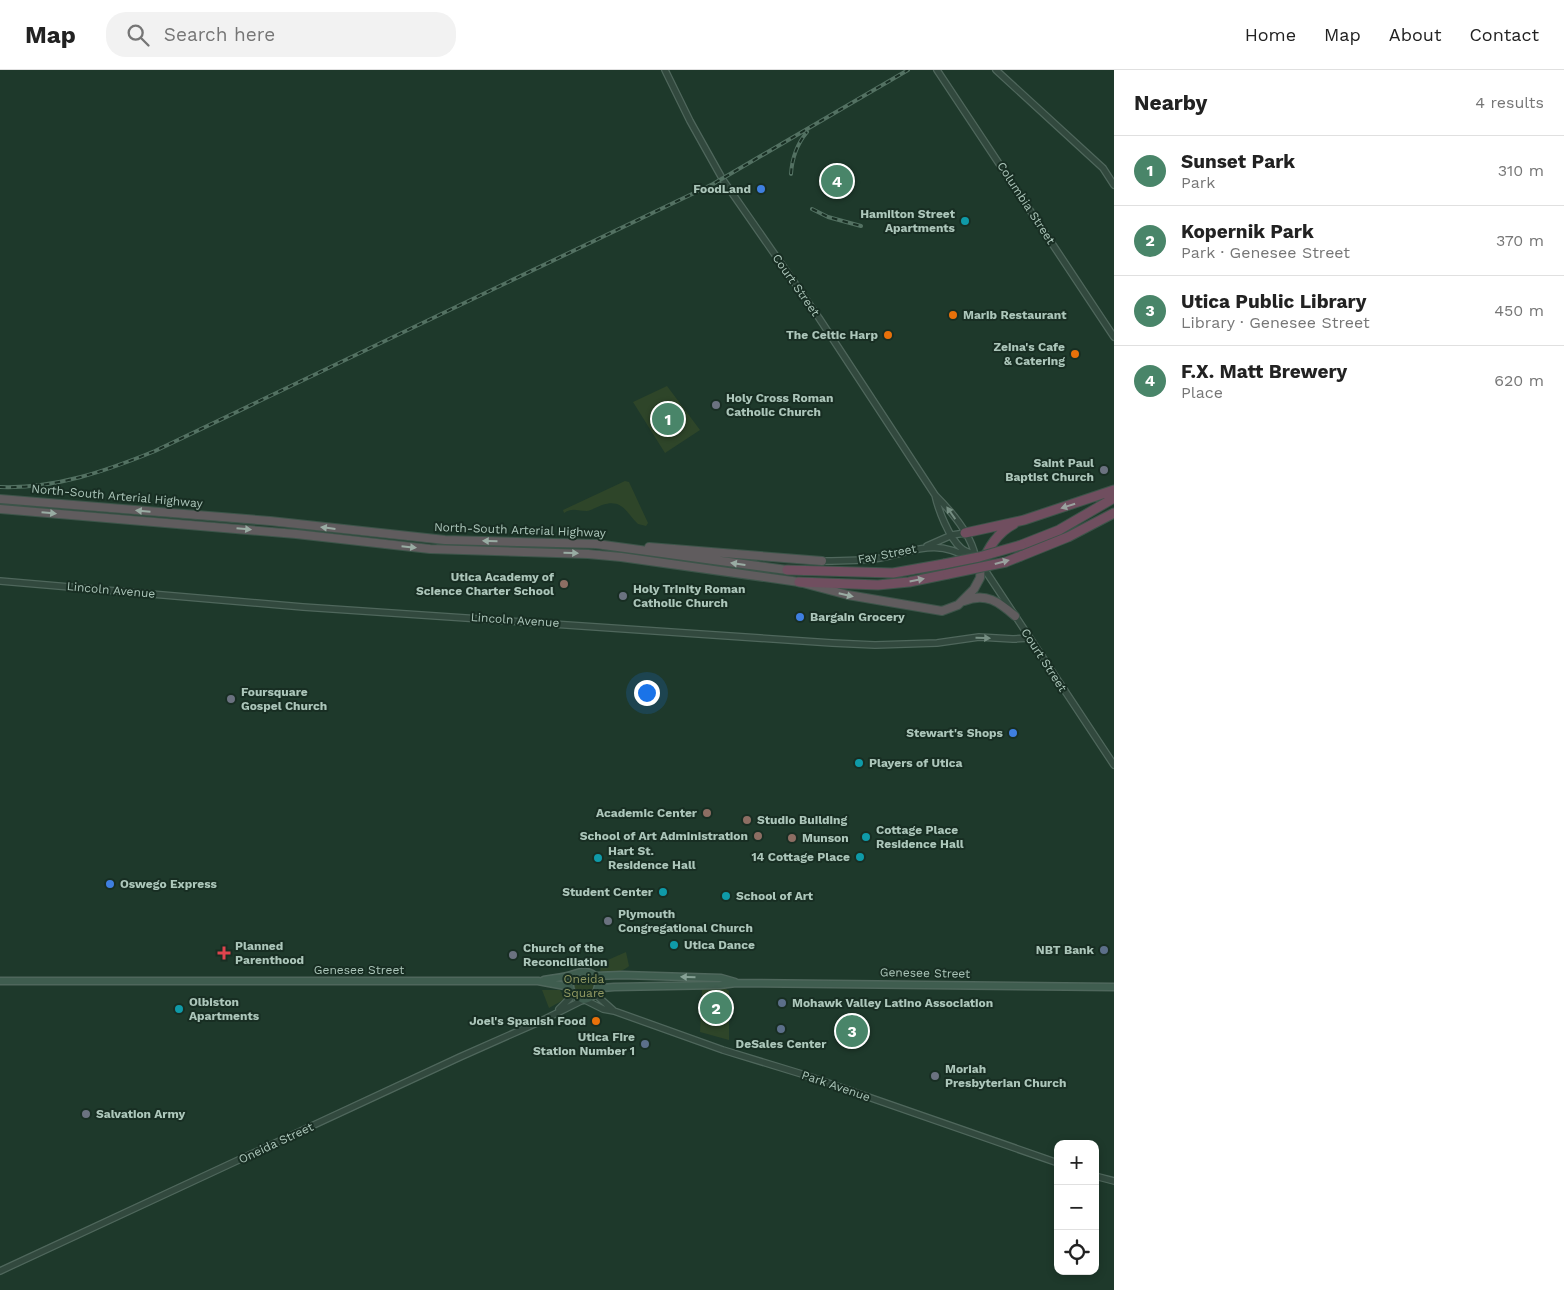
<!DOCTYPE html>
<html lang="en">
<head>
<meta charset="utf-8">
<style>
  :root { --surface:#fff; --page:#f2f2f2; --text:#222; --muted:#767676; --line:#e0e0e0; --accent:#498569 }
  body { margin:0; font-family:"Work Sans",sans-serif; background:var(--page); color:var(--text) }
  .controls { position:absolute; right:15px; bottom:15px; display:grid; overflow:hidden; border-radius:10px; box-shadow:0 2px 8px #0003 }
  .controls button { width:45px; height:45px; display:grid; place-items:center; padding:0; border:0; border-bottom:1px solid var(--line); background:var(--surface); color:var(--text); font:25px sans-serif }
  .you { position:absolute; left:646px; top:622px; width:18px; height:18px; margin:-12px; border:4px solid #fff; border-radius:50%; background:#1a73e8; box-shadow:0 0 0 8px #1a73e833 }
  .badge { display:grid; place-items:center; width:32px; height:32px; border-radius:50%; background:var(--accent); color:#fff; font-size:16px; font-weight:700 }
  .pin { position:absolute; translate:-50% -50%; border:2px solid #fff; box-shadow:0 1px 5px #0006 }
  .list { margin:0; padding:0; list-style:none }
  h2 { display:flex; justify-content:space-between; align-items:center; height:65px; margin:0; padding:0 20px; font-size:21px }
  h2 small { font-size:16px; font-weight:400; color:var(--muted) }
  .list li { display:grid; grid-template-columns:32px 1fr auto; gap:15px; align-items:center; box-sizing:border-box; height:70px; padding:0 20px; border-top:1px solid var(--line) }
  .list b { display:block; font-size:19px; white-space:nowrap }
  .list p { margin:0; font-size:16px; white-space:nowrap; color:var(--muted) }
  .list em { font-size:16px; font-style:normal; color:var(--muted) }
  .icon { flex:none; width:28px; height:28px; fill:none; stroke:currentColor; stroke-width:2; stroke-linecap:round; stroke-linejoin:round }
  .map { position:relative; flex:none; width:1114px; height:1220px; overflow:hidden }
  header { display:flex; align-items:center; gap:30px; box-sizing:border-box; height:70px; padding:0 25px; background:var(--surface); border-bottom:1px solid var(--line) }
  header strong { font-size:24px }
  nav { display:flex; gap:28px; margin-inline-start:auto; font-size:18px }
  .search { width:350px; height:45px; background:var(--page); display:flex; align-items:center; gap:12px; box-sizing:border-box; padding:0 18px; border-radius:20px; color:var(--muted); font-size:19px }
  main { display:flex }
  aside { flex:1; background:var(--surface) }
  .map>svg:first-child { display:block }
</style>
</head>
<body>
<header>
<strong>Map</strong>
<div class="search"><svg class="icon" aria-label="search" viewBox="0 0 24 24"><circle cx="10" cy="10" r="6"/><path d="M15 15l6 6"/></svg>Search here</div>
<nav><a>Home</a><a>Map</a><a>About</a><a>Contact</a></nav>
</header>
<main>
<div class="map">
<svg width="1114" height="1220" viewBox="0 0 1114 1220">
  <rect width="100%" height="100%" fill="#1e392b"/>
  <path fill="#2e4529" d="M667,316L700,360L665,383L633,332Z
    M625,411L629,412L648,453L646,456L638,454C626,443 623,428 602,435C597,437 592,440 587,441C578,441 572,437 564,443L563,440Z
    M626,882L629,896C623,902 608,905 600,901L601,893Z
    M589,902L598,913L589,929L573,924L572,907Z
    M702,919H726L729,921V970L700,962Z
    M542,920H560L565,929L549,938Z"/>
  <g fill="none" stroke-linecap="round" stroke-linejoin="round">
    <defs>
      <path id="tertiary" d="M665,0L690,51L723,110L819,248L935,425C951,441 970,463 975,485L1114,695
        M937,0L1114,267
        M996,0L1103,98L1114,115
        M935,425C938,439 949,468 961,478C964,481 970,483 975,485
        M927,476L952,465L965,463
        M822,491C841,491 861,491 880,488C916,481 935,468 971,489
        M0,511L303,537L832,573L875,575L937,573L979,567L1013,569L1029,568
        M595,924L613,940
        M585,930L603,939L614,941L723,980L805,1005L1058,1093
        M559,939L570,928L571,921
        M1095,1106L1114,1111
        M0,1201L460,987L539,952L583,930"/>
      <path id="secondary" d="M595,906L622,905L721,908L735,912
        M544,910C553,908 562,908 571,905C576,904 580,901 586,902C604,904 601,928 583,930L573,924C568,917 569,910 575,904
        M0,911H538L565,916L570,919
        M597,921L602,918L614,917L720,915L736,913L1114,917"/>
      <path id="trunk" d="M0,429L270,451L445,470L596,474L787,500
        M0,439L296,464L430,479L588,484L621,487L799,512L848,525L942,541L958,535L974,519L980,508L981,495
        M649,477L822,491
        M964,531C986,522 999,532 1015,546"/>
      <path id="motorway" d="M965,463L1024,450L1114,420
        M1021,475L1059,460L1114,428
        M1021,486L1068,467L1114,443
        M981,495C989,477 997,463 1014,454
        M787,500L893,503L944,494
        M799,512L878,515L909,512L948,504"/>
    </defs>
    <use href="#tertiary" stroke="#4f675c" stroke-width="8"/>
    <use href="#secondary" stroke="#4f675c" stroke-width="9"/>
    <use href="#trunk" stroke="#3c5449" stroke-width="10"/>
    <use href="#motorway" stroke="#3c5449" stroke-width="11"/>
    <use href="#tertiary" stroke="#32493e" stroke-width="5.5"/>
    <use href="#secondary" stroke="#3f5d4f" stroke-width="6"/>
    <use href="#trunk" stroke="#605c5e" stroke-width="8"/>
    <use href="#motorway" stroke="#704e5f" stroke-width="9"/>
    <defs>
      <path id="rail" d="M791,104C792,88 797,74 807,62
        M812,139L828,147L861,156
        M0,417C55,419 106,401 155,381L713,114L908,0"/>
    </defs>
    <use href="#rail" stroke="#537162" stroke-width="4"/>
    <use href="#rail" stroke="#182e23" stroke-width="2" stroke-dasharray="5.5" stroke-linecap="butt"/>
    <defs>
      <path id="motorway-bridge" d="M944,494L979,487L1021,475
        M948,504L1006,492L1021,486"/>
    </defs>
    <use href="#motorway-bridge" stroke="#3c5449" stroke-width="11" stroke-linecap="butt"/>
    <use href="#motorway-bridge" stroke="#704e5f" stroke-width="9"/>
  </g>
  <defs><path id="oneway-solid" d="M-6-.8H1V-3.2L6.5 0L1 3.2V.8H-6Z" transform="scale(1.25)"/></defs>
  <g fill="#9aa29f">
    <use href="#oneway-solid" transform="translate(1068 436) rotate(162)"/>
    <use href="#oneway-solid" transform="translate(1002 492) rotate(-15)"/>
    <use href="#oneway-solid" transform="translate(917 510) rotate(-11)"/>
  </g>
  <g fill="#99aca3">
    <use href="#oneway-solid" transform="translate(143 441) rotate(-175)"/>
    <use href="#oneway-solid" transform="translate(49 443) rotate(5)"/>
    <use href="#oneway-solid" transform="translate(328 458) rotate(-173)"/>
    <use href="#oneway-solid" transform="translate(244 459) rotate(5)"/>
    <use href="#oneway-solid" transform="translate(490 471) rotate(-179)"/>
    <use href="#oneway-solid" transform="translate(409 477) rotate(6)"/>
    <use href="#oneway-solid" transform="translate(571 483) rotate(2)"/>
    <use href="#oneway-solid" transform="translate(738 494) rotate(-172)"/>
    <use href="#oneway-solid" transform="translate(846 525) rotate(13)"/>
  </g>
  <g fill="#758e82">
    <use href="#oneway-solid" transform="translate(951 443) rotate(-125)"/>
    <use href="#oneway-solid" transform="translate(983 568) rotate(2)"/>
  </g>
  <use fill="#86a195" href="#oneway-solid" transform="translate(688 907) rotate(-178)"/>
  <g fill="#3f7fe0" stroke="#182e23" stroke-width="2">
    <circle cx="761" cy="119" r="5"/>
    <circle cx="800" cy="547" r="5"/>
    <circle cx="1013" cy="663" r="5"/>
    <circle cx="110" cy="814" r="5"/>
  </g>
  <g fill="#0f9aa8" stroke="#182e23" stroke-width="2">
    <circle cx="965" cy="151" r="5"/>
    <circle cx="859" cy="693" r="5"/>
    <circle cx="866" cy="767" r="5"/>
    <circle cx="860" cy="787" r="5"/>
    <circle cx="598" cy="788" r="5"/>
    <circle cx="663" cy="822" r="5"/>
    <circle cx="726" cy="826" r="5"/>
    <circle cx="674" cy="875" r="5"/>
    <circle cx="179" cy="939" r="5"/>
  </g>
  <g fill="#e8710a" stroke="#182e23" stroke-width="2">
    <circle cx="953" cy="245" r="5"/>
    <circle cx="888" cy="265" r="5"/>
    <circle cx="1075" cy="284" r="5"/>
    <circle cx="596" cy="951" r="5"/>
  </g>
  <g fill="#6b7280" stroke="#182e23" stroke-width="2">
    <circle cx="716" cy="335" r="5"/>
    <circle cx="1104" cy="400" r="5"/>
    <circle cx="623" cy="526" r="5"/>
    <circle cx="231" cy="629" r="5"/>
    <circle cx="608" cy="851" r="5"/>
    <circle cx="513" cy="885" r="5"/>
    <circle cx="935" cy="1006" r="5"/>
    <circle cx="86" cy="1044" r="5"/>
  </g>
  <g fill="#8d6e63" stroke="#182e23" stroke-width="2">
    <circle cx="564" cy="514" r="5"/>
    <circle cx="707" cy="743" r="5"/>
    <circle cx="747" cy="750" r="5"/>
    <circle cx="758" cy="766" r="5"/>
    <circle cx="792" cy="768" r="5"/>
  </g>
  <g fill="#5c6f8a" stroke="#182e23" stroke-width="2">
    <circle cx="1104" cy="880" r="5"/>
    <circle cx="782" cy="933" r="5"/>
    <circle cx="781" cy="959" r="5"/>
    <circle cx="645" cy="974" r="5"/>
  </g>
  <path fill="#e0444e" stroke="#182e23" stroke-width="2" d="M221.5 875.5h5v5h5v5h-5v5h-5v-5h-5v-5h5z"/>
  <g text-anchor="middle" stroke-width="4" stroke-linejoin="round" paint-order="stroke">
    <g font-size="12" font-weight="bold" fill="#acc6ba" stroke="#182e23" text-anchor="start">
      <text x="751" y="123" text-anchor="end">FoodLand</text>
      <text x="955" y="148" text-anchor="end">Hamilton Street<tspan x="955" dy="14">Apartments</tspan></text>
      <text x="963" y="249">Marib Restaurant</text>
      <text x="878" y="269" text-anchor="end">The Celtic Harp</text>
      <text x="1065" y="281" text-anchor="end">Zeina's Cafe<tspan x="1065" dy="14">&amp; Catering</tspan></text>
      <text x="726" y="332">Holy Cross Roman<tspan x="726" dy="14">Catholic Church</tspan></text>
      <text x="1094" y="397" text-anchor="end">Saint Paul<tspan x="1094" dy="14">Baptist Church</tspan></text>
      <text x="554" y="511" text-anchor="end">Utica Academy of<tspan x="554" dy="14">Science Charter School</tspan></text>
      <text x="633" y="523">Holy Trinity Roman<tspan x="633" dy="14">Catholic Church</tspan></text>
      <text x="810" y="551">Bargain Grocery</text>
      <text x="241" y="626">Foursquare<tspan x="241" dy="14">Gospel Church</tspan></text>
      <text x="1003" y="667" text-anchor="end">Stewart's Shops</text>
      <text x="869" y="697">Players of Utica</text>
      <text x="697" y="747" text-anchor="end">Academic Center</text>
      <text x="757" y="754">Studio Building</text>
      <text x="876" y="764">Cottage Place<tspan x="876" dy="14">Residence Hall</tspan></text>
      <text x="748" y="770" text-anchor="end">School of Art Administration</text>
      <text x="802" y="772">Munson</text>
      <text x="608" y="785">Hart St.<tspan x="608" dy="14">Residence Hall</tspan></text>
      <text x="850" y="791" text-anchor="end">14 Cottage Place</text>
      <text x="120" y="818">Oswego Express</text>
      <text x="653" y="826" text-anchor="end">Student Center</text>
      <text x="736" y="830">School of Art</text>
      <text x="618" y="848">Plymouth<tspan x="618" dy="14">Congregational Church</tspan></text>
      <text x="684" y="879">Utica Dance</text>
      <text x="235" y="880">Planned<tspan x="235" dy="14">Parenthood</tspan></text>
      <text x="523" y="882">Church of the<tspan x="523" dy="14">Reconciliation</tspan></text>
      <text x="1094" y="884" text-anchor="end">NBT Bank</text>
      <text x="189" y="936">Olbiston<tspan x="189" dy="14">Apartments</tspan></text>
      <text x="792" y="937">Mohawk Valley Latino Association</text>
      <text x="586" y="955" text-anchor="end">Joel's Spanish Food</text>
      <text x="635" y="971" text-anchor="end">Utica Fire<tspan x="635" dy="14">Station Number 1</tspan></text>
      <text x="781" y="978" text-anchor="middle">DeSales Center</text>
      <text x="945" y="1003">Moriah<tspan x="945" dy="14">Presbyterian Church</tspan></text>
      <text x="96" y="1048">Salvation Army</text>
    </g>
    <g font-size="12" fill="#acc6ba" stroke="#182e23">
      <text transform="translate(1026 133) rotate(57)" y="4">Columbia Street</text>
      <text transform="translate(796 215) rotate(55)" y="4">Court Street</text>
      <text transform="translate(117 426) rotate(5)" y="4">North-South Arterial Highway</text>
      <text transform="translate(520 460) rotate(2)" y="4">North-South Arterial Highway</text>
      <text transform="translate(887 484) rotate(-11)" y="4">Fay Street</text>
      <text transform="translate(111 520) rotate(5)" y="4">Lincoln Avenue</text>
      <text transform="translate(515 550) rotate(4)" y="4">Lincoln Avenue</text>
      <text transform="translate(1044 590) rotate(57)" y="4">Court Street</text>
      <text x="359" y="904">Genesee Street</text>
      <text transform="translate(925 903) rotate(1)" y="4">Genesee Street</text>
      <text transform="translate(836 1016) rotate(19)" y="4">Park Avenue</text>
      <text transform="translate(276 1073) rotate(-25)" y="4">Oneida Street</text>
    </g>
    <g font-size="12" fill="#919962" stroke="#182e23">
      <text x="584" y="913">Oneida<tspan x="584" dy="14">Square</tspan></text>
    </g>
  </g>
</svg>
<div class="controls">
<button>+</button>
<button>−</button>
<button><svg class="icon" aria-label="locate" viewBox="0 0 24 24"><circle cx="12" cy="12" r="6"/><path d="M12 2v4M12 18v4M2 12h4M18 12h4"/></svg></button>
</div>
<div class="you"></div>
<div class="pin badge" style="left:668px;top:349px">1</div>
<div class="pin badge" style="left:716px;top:938px">2</div>
<div class="pin badge" style="left:852px;top:961px">3</div>
<div class="pin badge" style="left:837px;top:111px">4</div>
</div>
<aside>
<h2>Nearby<small>4 results</small></h2>
<ul class="list">
<li><span class="badge">1</span><div><b>Sunset Park</b><p>Park</p></div><em>310 m</em></li>
<li><span class="badge">2</span><div><b>Kopernik Park</b><p>Park · Genesee Street</p></div><em>370 m</em></li>
<li><span class="badge">3</span><div><b>Utica Public Library</b><p>Library · Genesee Street</p></div><em>450 m</em></li>
<li><span class="badge">4</span><div><b>F.X. Matt Brewery</b><p>Place</p></div><em>620 m</em></li>
</ul>
</aside>
</main>
</body>
</html>
